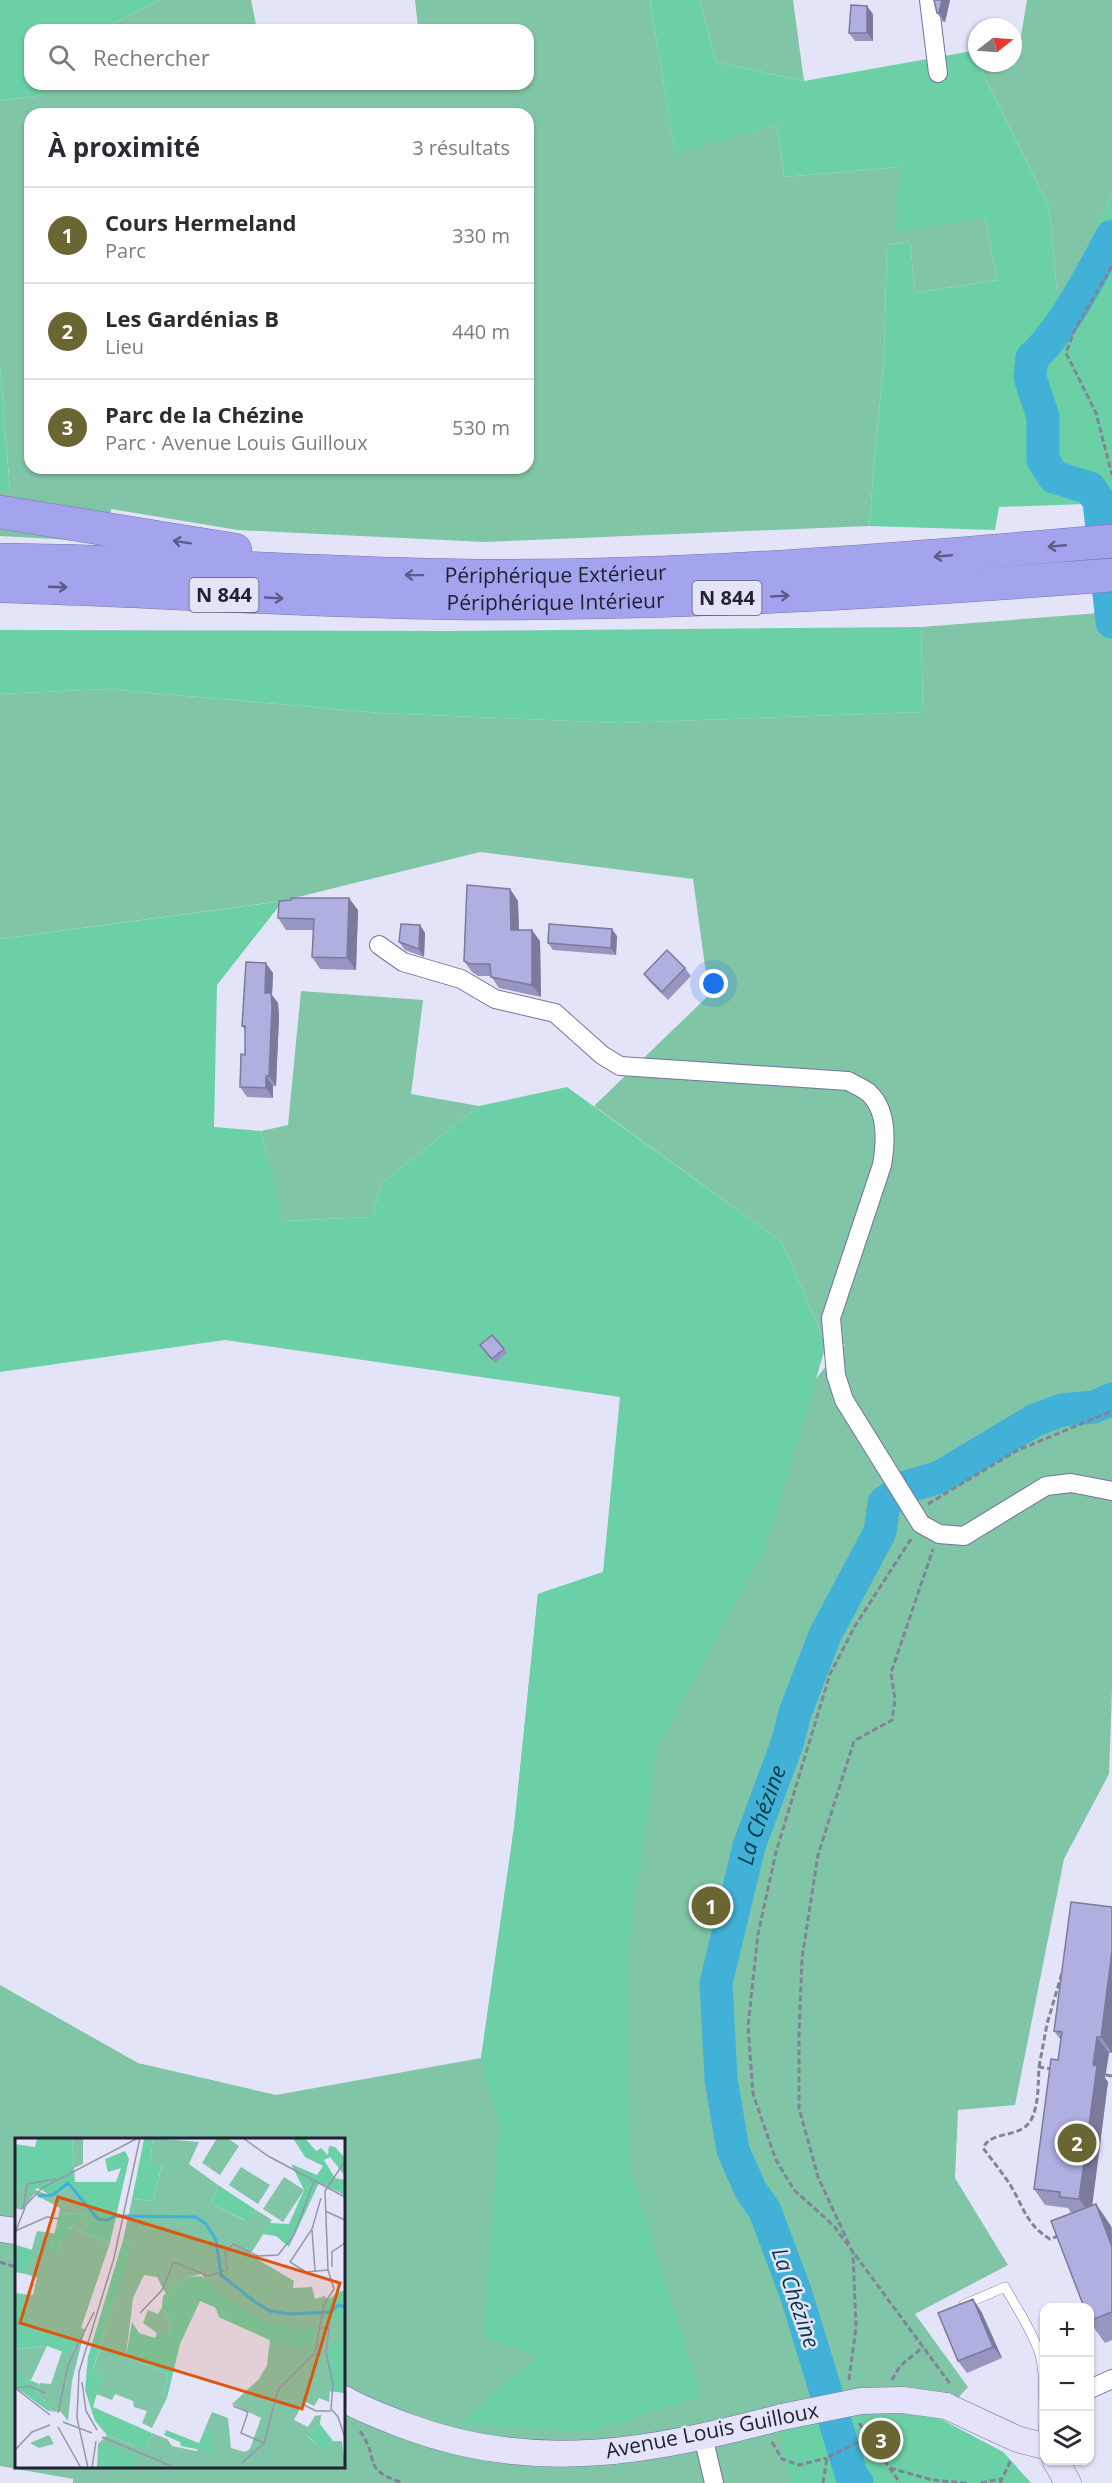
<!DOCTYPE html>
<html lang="fr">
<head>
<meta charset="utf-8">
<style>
  :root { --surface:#fff; --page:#f7f7f7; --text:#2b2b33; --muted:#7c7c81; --line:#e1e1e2; --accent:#6a6633 }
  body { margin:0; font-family:"Open Sans",sans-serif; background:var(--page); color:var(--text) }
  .controls { position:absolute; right:18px; bottom:18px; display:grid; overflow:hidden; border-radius:12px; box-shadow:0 2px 4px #0004 }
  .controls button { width:54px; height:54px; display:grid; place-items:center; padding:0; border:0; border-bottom:2px solid var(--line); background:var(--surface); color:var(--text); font:30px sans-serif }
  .compass { position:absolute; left:968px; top:18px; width:54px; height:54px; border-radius:50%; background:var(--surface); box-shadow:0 2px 4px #0004; rotate:73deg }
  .you { position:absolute; left:714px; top:984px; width:21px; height:21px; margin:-15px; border:4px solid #fff; border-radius:50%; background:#1a73e8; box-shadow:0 0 0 9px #1a73e833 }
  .badge { display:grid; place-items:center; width:39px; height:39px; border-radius:50%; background:var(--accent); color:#fff; font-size:20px; font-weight:700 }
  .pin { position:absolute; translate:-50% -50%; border:3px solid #fff; box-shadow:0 2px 6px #0006 }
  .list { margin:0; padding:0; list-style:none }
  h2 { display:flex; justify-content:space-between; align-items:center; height:78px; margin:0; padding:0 24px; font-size:26px }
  h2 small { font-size:20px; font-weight:400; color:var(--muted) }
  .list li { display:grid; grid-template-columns:39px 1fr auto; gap:18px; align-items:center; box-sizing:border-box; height:96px; padding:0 24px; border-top:2px solid var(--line) }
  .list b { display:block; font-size:22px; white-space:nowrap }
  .list p { margin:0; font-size:20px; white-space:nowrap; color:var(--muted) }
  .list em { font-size:20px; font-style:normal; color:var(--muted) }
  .icon { flex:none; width:33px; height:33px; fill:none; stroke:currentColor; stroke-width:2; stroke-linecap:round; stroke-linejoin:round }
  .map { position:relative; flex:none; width:1112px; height:2483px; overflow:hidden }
  .search { position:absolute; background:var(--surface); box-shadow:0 2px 4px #0004; left:24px; top:24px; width:510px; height:66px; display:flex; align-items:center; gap:15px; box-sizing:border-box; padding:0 21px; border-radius:18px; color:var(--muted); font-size:22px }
  .panel { position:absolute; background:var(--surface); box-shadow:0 2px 4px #0004; left:24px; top:108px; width:510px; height:366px; border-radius:18px }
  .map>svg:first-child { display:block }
</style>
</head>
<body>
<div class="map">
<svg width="1112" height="2483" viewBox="0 0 1112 2483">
  <rect width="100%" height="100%" fill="#e4e4f9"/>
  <path fill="#81c5a7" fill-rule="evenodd" d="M161,0H251L257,30H99Z
    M415,0H650L675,151L777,125L784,177L900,167L985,218L997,280L915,293L910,241L887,245L884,355L869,526L484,542L238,530L111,509L109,542L0,536V490L10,491L0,366V101L43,95L49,84H528V30H382L418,27ZM30,114H528V468H30Z
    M700,0H793L804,81L716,62Z
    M1027,0H1112V196L1058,304L1049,207L978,63H1013V43L1020,42Z
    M1112,612V1689L1109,1774L1064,1859L1015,2105L958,2110L955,2178L1008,2265L915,2314L968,2387L939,2419L1003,2452L1031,2483H73V2479L0,2466V1985L138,2063L276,2095L481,2058L514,1828L538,1594L603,1572L786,1414L845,1344L826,1345L782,1242L594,1106L709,995L693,879L480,852L282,901L0,939V694L106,689L381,713L619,723L923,712L921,627ZM16,2140H344V2466H16Z
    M301,991L423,1000L411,1094L479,1106L382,1183L372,1217L282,1221L261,1131L288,1125Z"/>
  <path fill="#6cd0a6" d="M0,0H161L99,30H30V84H49L43,95L0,101Z
    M650,0H700L716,62L804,81L972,51L1049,207L1058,303L1112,196V503L999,507L995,530L869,526L884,355L887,245L910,241L915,293L997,280L985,218L895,232L900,167L784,177L777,125L675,152Z
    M0,366L10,492L0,490Z
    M921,627L923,712L619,723L381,713L106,689L0,694V630L450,631Z
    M283,901L217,985L214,1127L261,1131L283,1221L372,1217L382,1183L479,1106L567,1087L782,1242L826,1345L766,1547L657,1748L627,1954L629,2166L701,2396L586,2433L460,2423L537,2356L484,2337L500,2127L481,2058L514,1828L538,1594L603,1572L620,1397L225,1340L0,1372V939Z
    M860,2414L939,2418L1003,2452L1031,2483H791L780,2429Z"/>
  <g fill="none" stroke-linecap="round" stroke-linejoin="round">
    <g stroke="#42b1d7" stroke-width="33">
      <path d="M1112,236C1091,274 1064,329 1032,358L1030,377L1043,417V460L1054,477L1090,488L1099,501L1112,622"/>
      <path id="s1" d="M857,2483L851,2474L796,2294L765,2211L750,2189L733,2150L721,2079L716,1983L749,1846L787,1744L795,1713L825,1635L880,1532L884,1503L906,1487L940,1477L1035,1420L1062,1410L1094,1407L1112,1399"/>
    </g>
    <defs>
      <path id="lane" d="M963,2305L1005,2287C1016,2307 1030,2327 1038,2349C1048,2375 1040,2408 1044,2436"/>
      <path id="street" d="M929,0L938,73
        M379,945L403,962L461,979L495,999L555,1013L602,1055L620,1066L848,1081C855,1085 863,1088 869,1093C888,1111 886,1142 882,1165L831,1318L836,1375L844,1400L921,1524L939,1534L964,1536L1046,1486L1071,1483L1112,1491
        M1090,2389L1112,2379
        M703,2436L714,2483"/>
      <path id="secondary" d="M0,2229L16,2231
        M344,2399C363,2410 385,2418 406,2426C536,2475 652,2451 782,2417
        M946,2406L1017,2439L1044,2446
        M1055,2460L1068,2483"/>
      <g id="highway">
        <path d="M0,512L235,550"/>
        <path id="s2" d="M0,560C162,561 324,575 487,576C696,577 904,559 1112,541"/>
        <path id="s3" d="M0,586C149,590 298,601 447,603C669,605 891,592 1112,575"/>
      </g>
    </defs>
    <use href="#lane" stroke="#7373a1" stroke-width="10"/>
    <use href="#street" stroke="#7373a1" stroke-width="20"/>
    <use href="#secondary" stroke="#7373a1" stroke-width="27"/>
    <use href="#highway" stroke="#7676ad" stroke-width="34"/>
    <path stroke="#838397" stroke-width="3" stroke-dasharray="6 3" stroke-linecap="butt" d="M1112,266L1075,329L1066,353L1096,413L1112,475
      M928,1504L1016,1451L1112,1411
      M911,1539L855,1626L830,1674L776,1852L758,1934L748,2026L753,2094L776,2160L794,2190L834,2226L951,2385
      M1039,2067L1047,2024L1062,1973
      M1053,2069L1039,2067C1038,2083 1039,2103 1032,2118C1022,2140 992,2129 983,2148C992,2160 1001,2171 1009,2183C1023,2205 1026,2225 1050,2239L1058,2236
      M1106,2075L1112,2076
      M849,2244L818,2177L799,2108V2034L802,1958L818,1855L854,1741L892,1720L895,1700L891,1673L933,1549
      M0,2262L16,2267
      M849,2380L856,2327L853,2253
      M892,2380L900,2366L923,2347
      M859,2423L900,2483
      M360,2431C381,2460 360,2469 403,2483
      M772,2442L782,2459L799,2465L827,2458
      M890,2468L932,2480L967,2483
      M823,2483L827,2458L867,2437
      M981,2483L1001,2479
      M1000,2483L1011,2460"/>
    <use href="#lane" stroke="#fff" stroke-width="9"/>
    <use href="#street" stroke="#fff" stroke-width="18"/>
    <use href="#secondary" stroke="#e4e3fa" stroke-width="26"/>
    <use href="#highway" stroke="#a4a3ee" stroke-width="33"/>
    <defs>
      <path id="secondary-bridge" d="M782,2417L861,2401L903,2400L946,2406"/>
    </defs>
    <use href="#secondary-bridge" stroke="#7373a1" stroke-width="27" stroke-linecap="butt"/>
    <use href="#secondary-bridge" stroke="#e4e3fa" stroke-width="26"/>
  </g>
  <path fill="#9696c1" d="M934,0H950L945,22H943L937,13Z
    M873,14V41H855L849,33Z
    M510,889L518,901L519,930L540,941L541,997L499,988L491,976H478L472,972L464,961Z
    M358,910L356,970L320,969L312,957L313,930H286L278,918Z
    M420,925L425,933L424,957L405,950L399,942Z
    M617,936L616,955L553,950L548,943Z
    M685,968L691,976L668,1000L650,982L644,974Z
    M273,973L272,995L278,1003L279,1017L276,1086H273V1098L247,1097L240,1087L245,1055V1030L242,1026Z
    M492,1335L507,1353L495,1363L480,1345Z
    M1112,1907V2053H1109L1105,2078L1108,2082L1092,2206L1096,2204L1112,2228V2340L1105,2343L1089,2321L1073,2213H1071L1068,2208L1045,2205L1034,2189L1058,2060L1061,2040L1054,2031Z
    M981,2311L1002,2358L967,2373L958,2361Z"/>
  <path fill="#7a7a9d" d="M942,0H950L945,22L939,13Z
    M867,6L873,14V41L867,33Z
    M510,889L518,901L519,941L511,930Z
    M349,898L358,910L356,970L347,958Z
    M420,925L425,933L424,957L419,949Z
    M612,929L617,936L616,955L611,948Z
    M532,930L540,941L541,997L532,985Z
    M266,963L273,973L272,995L278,1003L279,1017L276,1086L269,1076L265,993Z
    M266,1076L273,1086V1098L266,1088Z
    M1112,1951V2053L1101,2037Z
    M1097,2037L1109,2053L1105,2078L1108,2082L1091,2215L1079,2199L1093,2065Z
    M1096,2204L1111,2226L1112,2247Z
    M973,2299L981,2311L1002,2358L993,2347Z"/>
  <path fill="#afafe0" stroke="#7a7a9d" stroke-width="1.5" d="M934,0H942L939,13H937Z
    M851,5L867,6V33H849Z
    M467,885L510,889L511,930H532V985L491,977L490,964H470L464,961Z
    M291,898H349L347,958L312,957L314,919L278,918L279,901L291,900Z
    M401,924L420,925L419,949L399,942Z
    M549,924L612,929L611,948L548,943Z
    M667,950L685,968L662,992L644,974Z
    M246,962L266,963L265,993H271L272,1007L269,1076H266V1088L240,1087L241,1054L245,1055V1026H242Z
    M492,1335L504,1349L492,1359L480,1345Z
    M1071,1902L1112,1907V1951L1101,2037H1097L1093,2065L1097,2066L1079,2199L1060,2197V2192L1034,2189L1051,2059L1058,2060L1062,2032L1054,2031Z
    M1096,2204L1112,2247V2312L1089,2321V2307H1084L1051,2221Z
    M973,2299L993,2347L958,2361L938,2313Z"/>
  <defs><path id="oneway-shaft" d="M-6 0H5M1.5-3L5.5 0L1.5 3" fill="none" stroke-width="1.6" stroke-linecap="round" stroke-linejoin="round" transform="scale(1.5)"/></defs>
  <g stroke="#5c5c88">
    <use href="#oneway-shaft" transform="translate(182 542) rotate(-171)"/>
    <use href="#oneway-shaft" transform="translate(1057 546) rotate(175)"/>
    <use href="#oneway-shaft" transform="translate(943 556) rotate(175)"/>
    <use href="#oneway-shaft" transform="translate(414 575) rotate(-179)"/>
    <use href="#oneway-shaft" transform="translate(58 587) rotate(2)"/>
    <use href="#oneway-shaft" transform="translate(780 596) rotate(-3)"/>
    <use href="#oneway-shaft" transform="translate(274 598) rotate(3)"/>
  </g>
  <g text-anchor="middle" stroke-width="5" stroke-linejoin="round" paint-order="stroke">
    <g fill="#e4e4f9" stroke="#5c5c70" stroke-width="1.5">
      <rect x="189.5" y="578" width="69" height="34" rx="4.5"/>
      <rect x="692.5" y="581" width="69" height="34" rx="4.5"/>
    </g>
    <g font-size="20" font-weight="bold" fill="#222235">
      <text x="224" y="602">N 844</text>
      <text x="727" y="605">N 844</text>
    </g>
    <g font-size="21" fill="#222235" stroke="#e4e4f9">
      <text dy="7" stroke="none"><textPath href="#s2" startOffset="556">Périphérique Extérieur</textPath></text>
      <text dy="7" stroke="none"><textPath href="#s3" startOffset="556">Périphérique Intérieur</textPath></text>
      <text transform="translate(712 2431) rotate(-11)" y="7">Avenue Louis Guilloux</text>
    </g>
    <g font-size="22" font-style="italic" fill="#053848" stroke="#e4e4f9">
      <text dy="8" stroke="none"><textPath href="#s1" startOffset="699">La Chézine</textPath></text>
      <text transform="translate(796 2298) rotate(71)" y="8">La Chézine</text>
    </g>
  </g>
  <g transform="translate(15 2138)">
    <rect width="330" height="330" fill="#e4e4f9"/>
    <path d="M57,0H76L68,1V26L59,30ZM138,0L184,4L174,26L203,47L196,65L230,83L241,72L257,82L235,117L279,143L278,150L297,149L300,161L310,158L312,162L330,153V255L315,253L314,264L304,260L299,268L289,263L279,282L293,289L300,278L306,277L305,286L293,299L308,312L318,303H327L330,330H82L83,306L92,297L119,308H133L137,295L152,301L157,308L181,313L198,297L189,293L197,274L213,280L216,310L230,314L235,311L246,280L217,266L244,241L252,227L255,202L204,179L187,136L173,139L151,156L142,139L129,137L118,160L111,219L153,236L148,258L152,260L137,290L127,285L132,273L119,269L118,263L100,256L97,262L81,256L88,236L78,232L117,105L108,102L117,61L138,63L147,28L135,25ZM202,0H212L224,8L205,37L187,25ZM226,29L255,47L243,66L214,47ZM269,39L289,52L268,84L248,71ZM8,47L38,59L54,49L76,75L44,76L45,70L19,56L7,72L0,70V52ZM64,81H71L70,91L63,93L95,105L66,190L70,191L57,243L53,283L46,274L33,273L36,271L21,254L25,245L36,246L47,213L54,216L16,191L8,156L18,157L22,139L10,136L22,93L42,96L36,106L45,114L46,101ZM147,169L156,185L153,195H142L128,185L133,172L143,176ZM32,208L16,242L0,238V211ZM34,297L39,306L24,310L15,305Z" fill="#81c5a7"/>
    <path d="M22,0H57L60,44H101L106,30L93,34L90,21L110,13L114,21L95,105L63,93L70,91L71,82L64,81L62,91L55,89L52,102L46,101L45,114L24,111L27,105L37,106L44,76L75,75L54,49L38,59L23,50L15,54L8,47L0,52V6L20,9ZM138,0L135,25L147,27L138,63L117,61L129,1ZM278,0H290L301,13L306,10L313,17L314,8L320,9L330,20V38L315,19L309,22L320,40L330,42V57L304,45L274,109L261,98L248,96L255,85L274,86L289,52L276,26L302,37L308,28L290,19ZM203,47L241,72L231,83L196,65ZM108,102L118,105L78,231L88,236L78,269L137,295L133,308H119L92,297L80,283L70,252L73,219ZM1,107L18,112L10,136L0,134ZM186,138L226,171L248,182L273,189H301L296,217L291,206L287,211L255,202L204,179V171L185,163L165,206L152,260L148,258L153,236L111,219L117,184L124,195L140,200L142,195H153L156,185L147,169L148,158L173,139ZM326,153H330V179L308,181L312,162ZM0,155L8,156L16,191L61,201L54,216L32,208L0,211ZM330,196V255L314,253V205L320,207ZM1,236L24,246L21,254L36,271L33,273L0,249ZM305,286L318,303L308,313L293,298ZM151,292L184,305L189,293L199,297L196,314L166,308L165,304L149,297ZM91,305L122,317L119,330H83L84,307Z" fill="#6cd0a6"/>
    <path fill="none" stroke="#42b1d7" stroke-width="3" d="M23,58L38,57L53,45L83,81L93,82L100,78L181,79L191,86L201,102L206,137L240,164L255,173L274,176L315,174L324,167L330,169"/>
    <path fill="none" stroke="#9696ab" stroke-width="1.5" d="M228,0L253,18L330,59M306,60L297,91L275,124L291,134L313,132M8,71L12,46L41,41M310,73L330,82M297,92L300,133M0,93L32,79L45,81M0,95L11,67L27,50L123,0M317,129V114L330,105M319,151L313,132L310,53L330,23M125,175L147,152L159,124L193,138L212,132L210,115L218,106L243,118L263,117L279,97L299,43M306,190H314L311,214L318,246L316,271L323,279L330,300M67,244L71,273L82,292M0,250L35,277M1,250L15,248L30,255M289,267L301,273H316M218,268L233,274L226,295L249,305M43,275L53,227L79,174M48,284L77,295M43,289L66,330M87,299L161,330M0,312L17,294L35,287M227,325L249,305L263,252L300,215L309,166L319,151M73,330L62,280L64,234L99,120L125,0M77,330L81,303"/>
    <path fill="#de560e" fill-opacity="0.15" stroke="#de560e" stroke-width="3" d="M43,59L325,145L287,271L5,185Z"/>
    <rect width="330" height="330" fill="none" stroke="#222235" stroke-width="3"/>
  </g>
</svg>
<div class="controls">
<button>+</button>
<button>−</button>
<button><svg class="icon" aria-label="layers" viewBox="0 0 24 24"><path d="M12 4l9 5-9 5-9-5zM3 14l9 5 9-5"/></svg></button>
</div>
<svg class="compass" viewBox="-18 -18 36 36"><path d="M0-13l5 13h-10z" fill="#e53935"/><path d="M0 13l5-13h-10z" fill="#7c7c81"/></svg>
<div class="you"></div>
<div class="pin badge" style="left:711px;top:1906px">1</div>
<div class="pin badge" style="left:1077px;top:2143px">2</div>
<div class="pin badge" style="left:881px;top:2440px">3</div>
<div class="search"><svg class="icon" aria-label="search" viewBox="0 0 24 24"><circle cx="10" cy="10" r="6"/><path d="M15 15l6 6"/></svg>Rechercher</div>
<section class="panel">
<h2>À proximité<small>3 résultats</small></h2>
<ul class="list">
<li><span class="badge">1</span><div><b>Cours Hermeland</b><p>Parc</p></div><em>330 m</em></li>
<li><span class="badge">2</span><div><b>Les Gardénias B</b><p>Lieu</p></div><em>440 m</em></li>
<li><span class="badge">3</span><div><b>Parc de la Chézine</b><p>Parc · Avenue Louis Guilloux</p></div><em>530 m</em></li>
</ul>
</section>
</div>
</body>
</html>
